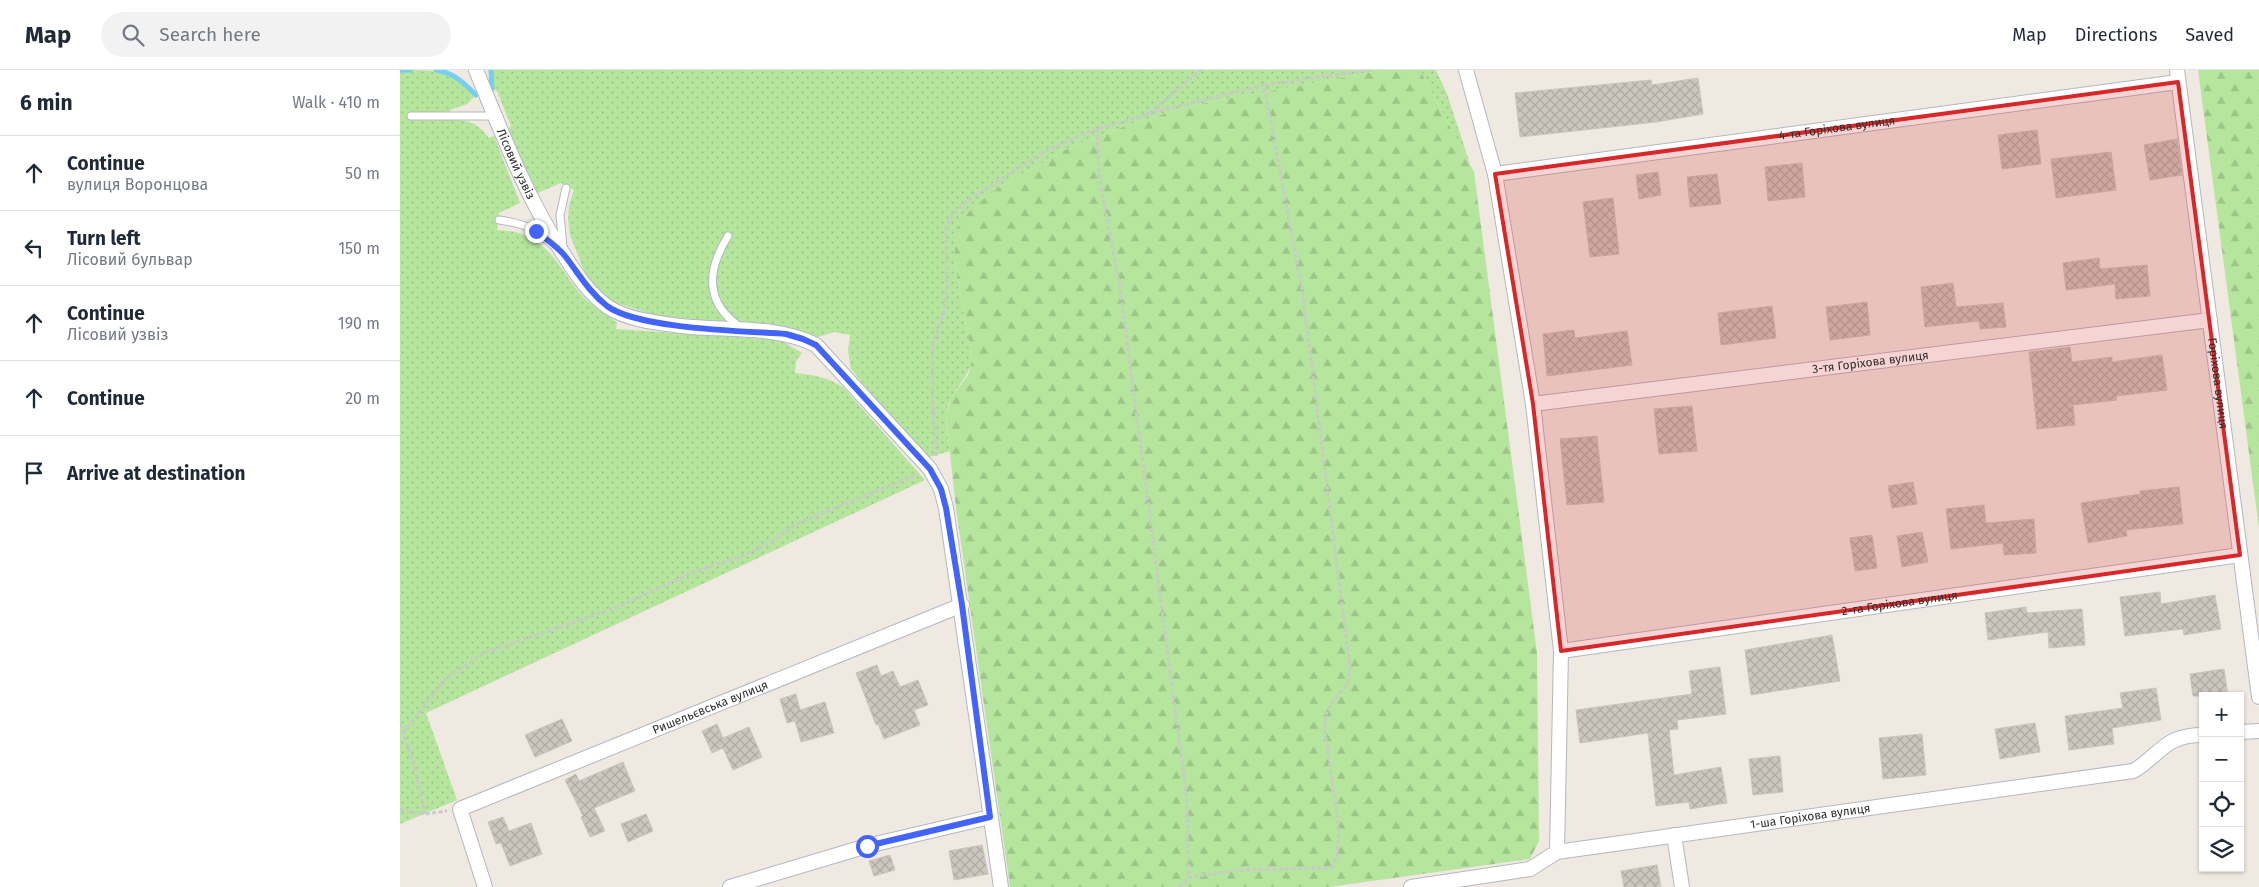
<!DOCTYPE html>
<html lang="en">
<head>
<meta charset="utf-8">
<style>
  :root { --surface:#fff; --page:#f2f2f3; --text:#1f2937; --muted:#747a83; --line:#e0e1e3 }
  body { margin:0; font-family:"Fira Sans",sans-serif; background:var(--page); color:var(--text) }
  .controls { position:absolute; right:15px; bottom:15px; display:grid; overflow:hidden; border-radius:0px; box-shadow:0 1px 4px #0004 }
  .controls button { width:45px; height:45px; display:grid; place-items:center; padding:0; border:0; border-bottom:1px solid var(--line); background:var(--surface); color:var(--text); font:25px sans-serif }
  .stop { position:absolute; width:15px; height:15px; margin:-11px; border:4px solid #4264fb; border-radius:50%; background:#fff }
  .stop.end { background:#4264fb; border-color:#fff; box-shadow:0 1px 5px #0008 }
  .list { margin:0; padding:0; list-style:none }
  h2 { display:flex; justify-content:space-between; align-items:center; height:65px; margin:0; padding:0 20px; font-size:21px }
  h2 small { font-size:16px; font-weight:400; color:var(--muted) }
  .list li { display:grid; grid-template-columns:32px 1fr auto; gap:15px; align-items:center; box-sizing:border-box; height:75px; padding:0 20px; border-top:1px solid var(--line) }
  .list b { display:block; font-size:19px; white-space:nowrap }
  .list p { margin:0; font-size:16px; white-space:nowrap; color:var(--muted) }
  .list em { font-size:16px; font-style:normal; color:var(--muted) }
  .icon { flex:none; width:28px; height:28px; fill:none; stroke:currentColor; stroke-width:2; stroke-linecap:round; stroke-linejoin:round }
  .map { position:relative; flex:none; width:1859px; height:817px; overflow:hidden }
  header { display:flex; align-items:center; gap:30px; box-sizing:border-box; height:70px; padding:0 25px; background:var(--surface); border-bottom:1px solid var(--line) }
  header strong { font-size:24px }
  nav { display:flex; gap:28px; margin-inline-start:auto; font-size:18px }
  .search { width:350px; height:45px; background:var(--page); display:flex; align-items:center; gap:12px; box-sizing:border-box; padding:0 18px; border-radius:28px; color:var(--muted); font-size:19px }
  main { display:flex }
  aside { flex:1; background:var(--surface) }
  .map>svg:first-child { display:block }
</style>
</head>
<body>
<header>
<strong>Map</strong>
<div class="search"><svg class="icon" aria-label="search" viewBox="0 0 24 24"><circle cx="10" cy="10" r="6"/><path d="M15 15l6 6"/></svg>Search here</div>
<nav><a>Map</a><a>Directions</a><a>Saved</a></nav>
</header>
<main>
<aside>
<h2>6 min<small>Walk · 410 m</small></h2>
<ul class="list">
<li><svg class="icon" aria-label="ahead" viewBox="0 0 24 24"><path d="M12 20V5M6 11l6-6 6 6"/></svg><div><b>Continue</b><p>вулиця Воронцова</p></div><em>50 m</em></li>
<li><svg class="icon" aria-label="left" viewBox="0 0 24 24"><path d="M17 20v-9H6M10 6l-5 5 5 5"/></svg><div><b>Turn left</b><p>Лісовий бульвар</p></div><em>150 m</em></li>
<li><svg class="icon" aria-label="ahead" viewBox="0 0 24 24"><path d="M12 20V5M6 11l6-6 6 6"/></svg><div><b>Continue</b><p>Лісовий узвіз</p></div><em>190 m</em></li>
<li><svg class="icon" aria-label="ahead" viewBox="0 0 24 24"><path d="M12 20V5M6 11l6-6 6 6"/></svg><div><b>Continue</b></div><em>20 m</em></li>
<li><svg class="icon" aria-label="arrive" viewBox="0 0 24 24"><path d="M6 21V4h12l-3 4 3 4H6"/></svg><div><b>Arrive at destination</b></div></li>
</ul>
</aside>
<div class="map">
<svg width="1859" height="817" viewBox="0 0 1859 817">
  <defs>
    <pattern id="grass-dots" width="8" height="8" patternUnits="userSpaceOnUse" patternTransform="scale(1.25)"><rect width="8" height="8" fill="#b6e59e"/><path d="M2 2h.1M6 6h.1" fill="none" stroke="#9dc588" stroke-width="1.8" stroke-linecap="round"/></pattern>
    <pattern id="forest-firs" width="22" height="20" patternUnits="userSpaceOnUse" patternTransform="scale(1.25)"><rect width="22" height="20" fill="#b6e59e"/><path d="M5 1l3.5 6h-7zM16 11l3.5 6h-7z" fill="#9dc588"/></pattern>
    <pattern id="building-cross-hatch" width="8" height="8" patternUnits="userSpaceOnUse" patternTransform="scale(1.25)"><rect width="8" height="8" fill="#cbc7bf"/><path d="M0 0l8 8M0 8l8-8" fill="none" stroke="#afaba4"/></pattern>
  </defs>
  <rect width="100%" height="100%" fill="#efe9e1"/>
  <path fill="url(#grass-dots)" d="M0,0C38,0 48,0 76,25L67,34L50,40L49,49C69,51 76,51 89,68L94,66L120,133L99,143L97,160C106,161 116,161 124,165C149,175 160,197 175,217C186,232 201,242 217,252L216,259L380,270L402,283L396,291L395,303C413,305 429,307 444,318L525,410L26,643L57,730L0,754Z
    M91,0H984L794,35L728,55L667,79L598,118L555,192L572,290C567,309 561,311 552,327C542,343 548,364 550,381L530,387L521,386L451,299L448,281L450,265L434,262L418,267L388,259L254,245L213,232L196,218L185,203L170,165L168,149L169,135L174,120L161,113L135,124L108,59L111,56L97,21L92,19Z
    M1020,0H1036L1047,24L1070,94Z"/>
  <path fill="url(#forest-firs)" d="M984,0H1020L1074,102L1137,583L1139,771L1130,789L929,817H610L556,438L546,346L551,328L568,305L572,290L555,192V171L559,154L572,138L598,118L667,79L728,55L794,35Z
    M1798,0H1859V458Z"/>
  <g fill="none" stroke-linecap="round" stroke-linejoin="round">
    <path stroke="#75cff0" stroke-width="5" d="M0,0H10
      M36,0C54,3 63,12 76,25
      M91,0L92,19"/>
  </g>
  <path fill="url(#building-cross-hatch)" stroke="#cbc5ba" d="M1298,8L1303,44L1256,52L1120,67L1115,23L1251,10L1252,15Z
    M1637,60L1641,94L1602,99L1598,65Z
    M1777,69L1782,105L1750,110L1744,75Z
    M1711,82L1716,120L1656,128L1651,89Z
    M1402,93L1405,127L1368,131L1365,97Z
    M1258,102L1261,125L1239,129L1236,105Z
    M1317,104L1321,134L1290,137L1287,107Z
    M1213,128L1219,184L1190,187L1183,132Z
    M1699,188L1700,199L1747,195L1750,226L1716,229L1715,214L1666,220L1663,193Z
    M1553,213L1556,237L1603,233L1606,257L1580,259L1579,251L1525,257L1521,217Z
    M1467,232L1470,265L1430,270L1426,237Z
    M1372,236L1376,268L1321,275L1318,243Z
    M1174,260L1175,268L1227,261L1232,295L1147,306L1143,264Z
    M1670,277L1672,292L1712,287V292L1762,285L1767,320L1716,326L1717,330L1673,335L1675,355L1637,359L1629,282Z
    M1292,336L1297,381L1259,384L1254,339Z
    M1197,366L1204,432L1167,435L1160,369Z
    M1513,412L1517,434L1492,438L1488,416Z
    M1779,417L1783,454L1726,460L1727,466L1688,473L1681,433L1740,424V421Z
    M1584,435L1586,453L1634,449L1636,483L1604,485L1603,473L1551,479L1546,439Z
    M1522,462L1528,492L1502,497L1497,466Z
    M1472,465L1477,498L1455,501L1450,468Z
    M1760,522L1761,534L1815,525L1821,559L1784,565L1783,559L1725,566L1720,527Z
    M1626,537L1627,543L1682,539L1685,575L1649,578L1648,562L1588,570L1585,543Z
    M1432,565L1440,611L1351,625L1345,580Z
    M477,595L481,606L493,601L500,617L518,610L528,635L514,640L520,655L484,669L478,654L476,655L456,603Z
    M1320,597L1326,644L1277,650L1278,659L1269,660L1274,705L1321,697L1327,733L1290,739L1289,732L1256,736L1248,663L1180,673L1176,640L1292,624L1289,601Z
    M1824,599L1828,626H1793L1790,604Z
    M1756,618L1761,650L1712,658L1714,674L1669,680L1665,646L1723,638L1720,623Z
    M396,624L400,640L425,632L434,663L401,672L395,651L387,653L380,629Z
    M162,649L172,671L135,687L125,665Z
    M1635,653L1640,682L1600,689L1595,659Z
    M317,654L323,668L349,657L362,687L333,700L323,678L312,683L302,661Z
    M1522,664L1526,705L1483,709L1479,668Z
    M1380,686L1383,722L1353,725L1349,689Z
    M223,692L235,721L194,738L205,761L190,767L181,747L183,746L165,710L176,704L179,711Z
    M246,744L253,761L228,772L221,754Z
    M103,747L109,761L131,753L142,784L110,796L101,773L96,774L88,752Z
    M582,775L588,804L554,810L549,781Z
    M490,785L495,800L474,806L469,791Z
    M1257,795L1261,817H1224L1221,801Z"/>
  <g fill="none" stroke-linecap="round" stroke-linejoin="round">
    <defs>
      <path id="service" d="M11,46H95
        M99,150C126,154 132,157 153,175
        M328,166C307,200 304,232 340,257
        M163,177L160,145L166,118"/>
      <g id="minor">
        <path id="s1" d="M76,0C102,63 125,124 162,182C175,202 188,223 208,237C228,250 258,253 281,256C324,261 378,255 416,275L530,399L541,419L546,438L601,817"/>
        <path d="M1066,0L1095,104L1133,334L1161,581L1157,782"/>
        <path id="s2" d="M1777,0L1859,627"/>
        <path id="s3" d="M1095,104L1778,12"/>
        <path id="s4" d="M1133,334L1810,250"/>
        <path id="s5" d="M1161,581L1840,485"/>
        <path d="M1840,662L1859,661"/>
        <path d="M1274,765L1282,817"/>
        <path id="s6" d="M85,817L60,739L562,535"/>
        <path d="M330,817L467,776L590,747"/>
        <path id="s7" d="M1011,817L1130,799L1157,782L1733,701C1749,693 1759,677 1775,670C1784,666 1793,665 1803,665"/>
      </g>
    </defs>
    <use href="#service" stroke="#b4b7c1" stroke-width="9"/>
    <use href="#minor" stroke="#b4b7c1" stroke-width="16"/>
    <path stroke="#c9c9c9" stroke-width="3" stroke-dasharray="4 2.5" stroke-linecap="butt" d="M864,15L970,0
      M747,44L864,15L902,219L950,598L948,613L934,630L926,644L925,662L939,759L937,787L931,798L843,800L789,807L779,817
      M697,59L699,105L720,218L787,731L789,807
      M536,386L532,313L533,275L543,245L547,219L546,160L552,146L564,133L645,81L688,62L747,45L801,0
      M0,654L13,691L25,744
      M3,663L46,608L84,583L218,537L294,502L340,487L373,471L396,454L516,405
      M0,740L25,744L47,741"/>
    <use href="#service" stroke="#fff" stroke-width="7"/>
    <use href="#minor" stroke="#fff" stroke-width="14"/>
  </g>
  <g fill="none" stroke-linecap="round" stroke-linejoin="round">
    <path stroke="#4264fb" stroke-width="6" d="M136,161C146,169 158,177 165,186C179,204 189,222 207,236C238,259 344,261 386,264L403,269L416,275L530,399L541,419L546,438L562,535L590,747L467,776"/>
  </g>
  <path fill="#d62828" fill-opacity="0.2" stroke="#d62828" stroke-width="4" stroke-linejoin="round" d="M1778,12L1840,485L1161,581L1133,334L1095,104Z"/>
  <g text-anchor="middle" stroke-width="4.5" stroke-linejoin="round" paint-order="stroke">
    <g font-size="12" fill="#2e2e2e" stroke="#fff">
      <text dy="4" stroke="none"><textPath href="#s3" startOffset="345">4-та Горіхова вулиця</textPath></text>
      <text dy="4" stroke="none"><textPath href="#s1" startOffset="102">Лісовий узвіз</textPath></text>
      <text dy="4" stroke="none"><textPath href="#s4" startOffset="340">3-тя Горіхова вулиця</textPath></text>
      <text dy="4" stroke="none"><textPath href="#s2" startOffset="316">Горіхова вулиця</textPath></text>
      <text dy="4" stroke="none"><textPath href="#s5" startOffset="342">2-га Горіхова вулиця</textPath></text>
      <text dy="4" stroke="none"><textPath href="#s6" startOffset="352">Ришельєвська вулиця</textPath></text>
      <text dy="4" stroke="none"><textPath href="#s7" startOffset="408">1-ша Горіхова вулиця</textPath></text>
    </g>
  </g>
</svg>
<div class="controls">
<button>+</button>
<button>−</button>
<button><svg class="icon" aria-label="locate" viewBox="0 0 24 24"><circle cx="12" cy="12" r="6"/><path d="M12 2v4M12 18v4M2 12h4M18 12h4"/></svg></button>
<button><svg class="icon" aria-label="layers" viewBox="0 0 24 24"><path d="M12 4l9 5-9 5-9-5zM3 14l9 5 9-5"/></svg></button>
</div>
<div class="stop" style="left:467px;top:776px"></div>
<div class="stop end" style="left:136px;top:161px"></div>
</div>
</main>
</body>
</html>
